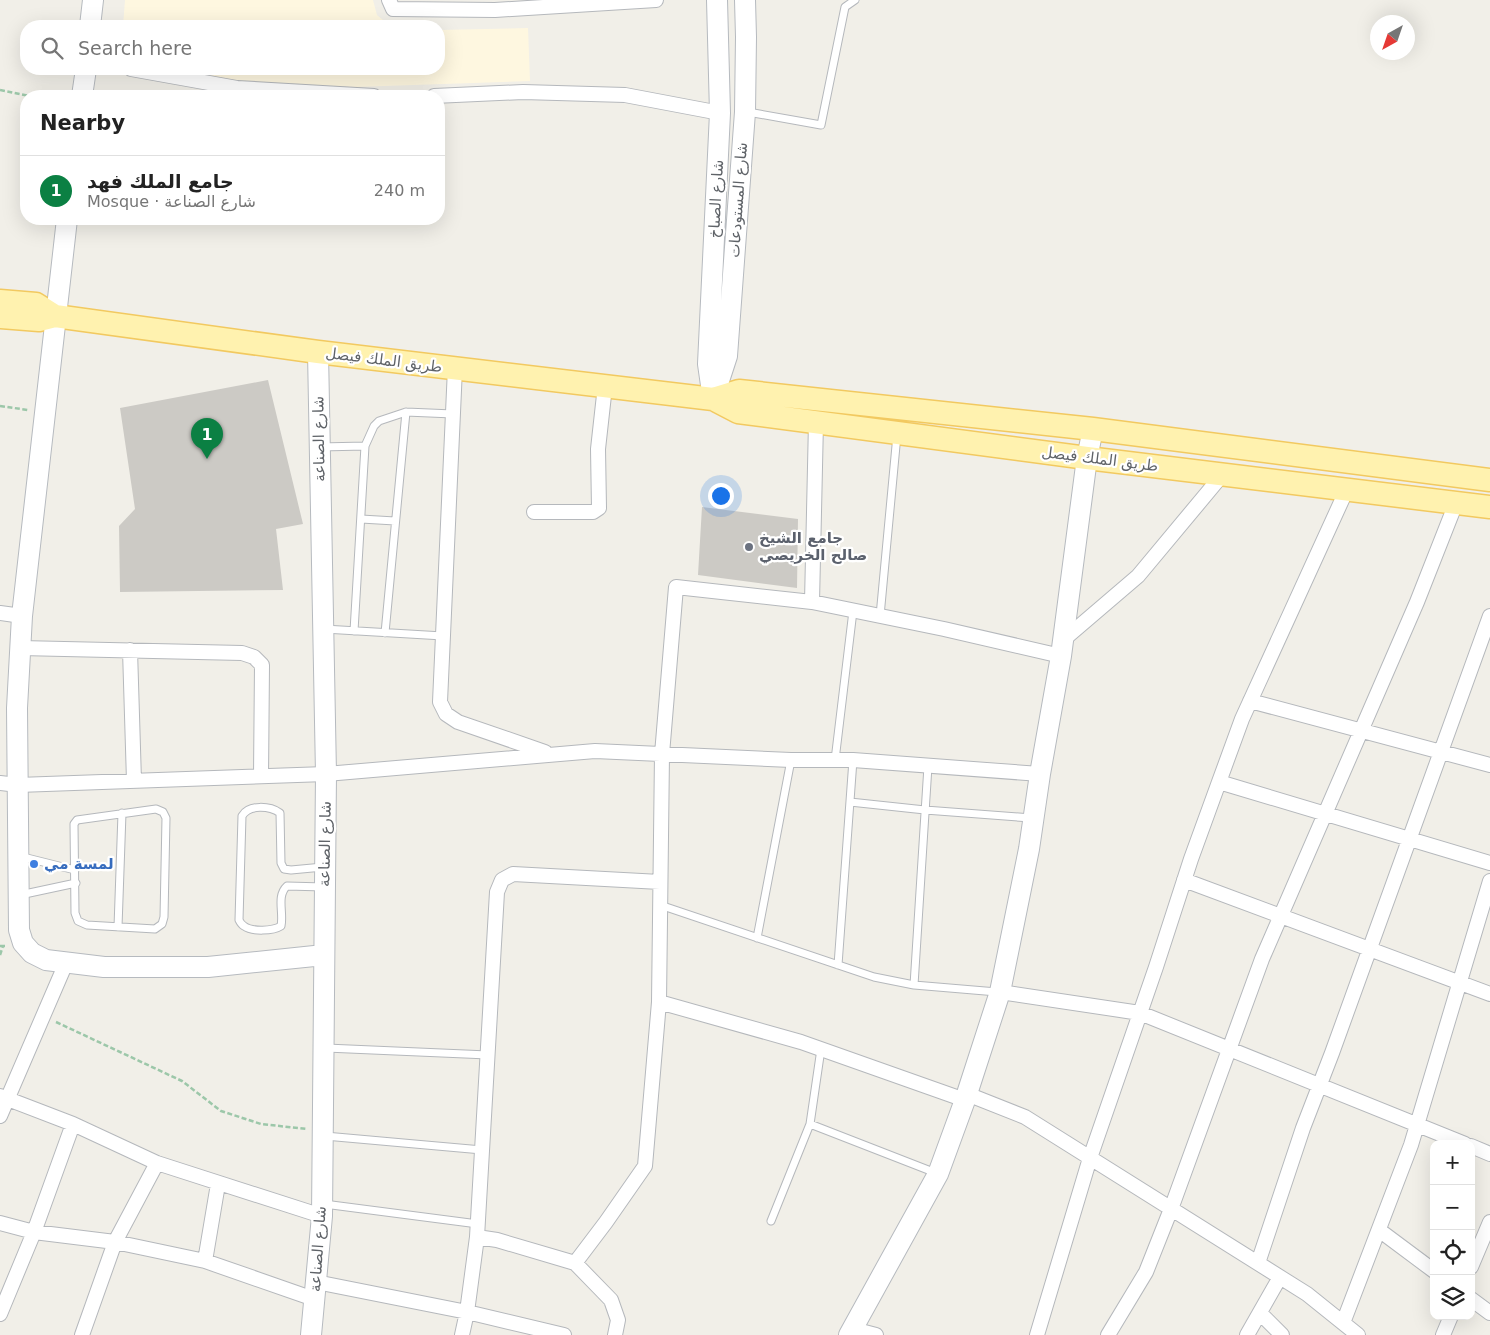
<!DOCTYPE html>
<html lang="en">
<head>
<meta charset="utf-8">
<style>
  :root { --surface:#fff; --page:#f6f6f6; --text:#222; --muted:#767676; --line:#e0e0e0; --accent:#0b8043 }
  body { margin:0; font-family:"DejaVu Sans","Noto Sans Arabic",sans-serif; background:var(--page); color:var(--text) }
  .controls { position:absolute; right:15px; bottom:15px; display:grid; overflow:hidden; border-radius:10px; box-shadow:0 5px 20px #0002 }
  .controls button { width:45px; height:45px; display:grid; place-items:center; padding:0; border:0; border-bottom:1px solid var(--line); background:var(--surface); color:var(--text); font:25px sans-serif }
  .compass { position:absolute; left:1370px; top:15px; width:45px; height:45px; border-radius:50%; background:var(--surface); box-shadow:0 5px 20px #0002; rotate:220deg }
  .you { position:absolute; left:720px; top:495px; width:18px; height:18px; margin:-12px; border:4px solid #fff; border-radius:50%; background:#1a73e8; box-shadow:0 0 0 8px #1a73e833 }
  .badge { display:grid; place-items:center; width:32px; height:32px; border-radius:50%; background:var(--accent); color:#fff; font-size:16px; font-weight:700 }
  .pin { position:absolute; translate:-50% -41px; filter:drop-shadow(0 1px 2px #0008) }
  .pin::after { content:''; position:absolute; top:26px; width:18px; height:15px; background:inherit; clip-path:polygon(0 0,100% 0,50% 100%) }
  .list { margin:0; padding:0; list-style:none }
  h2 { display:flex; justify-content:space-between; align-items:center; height:65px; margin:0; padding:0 20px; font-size:21px }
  h2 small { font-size:16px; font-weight:400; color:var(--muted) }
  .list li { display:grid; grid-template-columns:32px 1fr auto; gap:15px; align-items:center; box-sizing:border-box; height:70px; padding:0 20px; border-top:1px solid var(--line) }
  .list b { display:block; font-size:19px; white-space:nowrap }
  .list p { margin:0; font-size:16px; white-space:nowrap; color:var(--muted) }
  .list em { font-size:16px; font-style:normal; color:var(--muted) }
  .icon { flex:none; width:28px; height:28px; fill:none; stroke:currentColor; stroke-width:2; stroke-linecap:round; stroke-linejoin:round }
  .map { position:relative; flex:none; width:1490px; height:1335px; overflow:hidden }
  .search { position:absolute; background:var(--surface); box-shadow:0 5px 20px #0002; left:20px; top:20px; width:425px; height:55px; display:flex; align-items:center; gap:12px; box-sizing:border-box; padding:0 18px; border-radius:20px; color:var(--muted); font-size:19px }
  .panel { position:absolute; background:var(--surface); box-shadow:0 5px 20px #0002; left:20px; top:90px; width:425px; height:135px; border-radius:20px }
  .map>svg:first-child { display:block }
</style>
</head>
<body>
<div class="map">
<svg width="1490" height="1335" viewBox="0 0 1490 1335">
  <rect width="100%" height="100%" fill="#f1efe8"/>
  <path fill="#fef7e0" d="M125,0H373L377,15L390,26H123Z
    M528,28L530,81L354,87L215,80L155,69H439V30Z"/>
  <path fill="#cccac5" d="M268,380L303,524L276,529L283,590L120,592L119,526L135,509L120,408Z
    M702,507L798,519L797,588L698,575Z"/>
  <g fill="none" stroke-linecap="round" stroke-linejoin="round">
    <defs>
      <path id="lane" d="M748,112L821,125L845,7L855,0
        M320,447L365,446L374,426L379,421L406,412L453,414
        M361,519L395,521
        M880,616L897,435
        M324,629L443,636
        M354,631L365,446
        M385,633L406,412
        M835,760L853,611
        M850,802L925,810L1031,818
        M156,809L163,812L166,818L164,917L162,924L155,929L87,925L78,921L75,913L74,824L77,820Z
        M19,856L75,870
        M323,867L291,870L284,869L281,863L280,813C270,806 249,804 242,816L239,920C240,922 242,925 244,926C252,932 273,931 281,926C284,913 276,896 287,886L324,887
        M20,895L76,883
        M660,905L874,977L914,985L997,992
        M118,927L122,813
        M757,938L791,760
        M838,965L853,760
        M914,985L928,766
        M326,1048L488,1055
        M810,1124L936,1173
        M325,1136L482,1150
        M324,1204L478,1224
        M771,1221L810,1124L821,1049"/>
      <path id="street" d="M389,0L393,9L495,10L656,0
        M131,69L237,88L374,96
        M434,96L523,92L625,95L720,113
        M455,368L440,702L446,714L458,722L545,752
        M534,512H593L599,508L598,449L605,386
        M812,602L816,422
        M0,613L22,616
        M1062,641L1138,576L1223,474
        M20,648L242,653L254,657L262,665L261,776
        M130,650L134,781
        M1250,701L1490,765
        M1219,782L1490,863
        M0,783L18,785L326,774L595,751L791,760H853L1040,774
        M1184,880L1490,994
        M1000,992L1140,1013L1465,1144
        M659,1002L801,1042L965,1100
        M967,1094L1025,1117L1307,1294L1358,1335
        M0,1096L73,1124L157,1163L322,1216
        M0,1116L66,963
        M1471,1146L1490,1154
        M0,1223L34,1232L115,1242L205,1261L314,1299
        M1379,1230L1434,1271
        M477,1237L497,892L502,880L513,874L660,882
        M205,1261L218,1184
        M575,1263L606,1222L645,1166L659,1002L662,754L676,587L812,602L944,629L1061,656
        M1258,1263L1303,1128L1332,1053L1490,616
        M1471,1267L1490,1222
        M316,1282L467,1312L564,1335
        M1471,1299L1490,1313
        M1260,1313L1282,1335
        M0,1314L34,1232L73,1124
        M1343,1323L1411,1145L1490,881
        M853,1329L876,1335
        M82,1335L115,1242L157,1163
        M462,1335L467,1312L477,1237L497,1240L575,1263L611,1300L618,1320L615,1335
        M1037,1335L1090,1158L1156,967L1191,859L1219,782L1242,719L1347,489
        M1108,1335L1146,1272L1171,1209L1262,959L1417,602L1456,503
        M1247,1335L1280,1277
        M1443,1335L1451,1316"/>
      <path id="secondary" d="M90,26L93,0
        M82,96L86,69
        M67,219L22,616L17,708L19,930L23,943L32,953L46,960L104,967H208L324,955
        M712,392L708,364L720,113L717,0
        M713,399L727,356L745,112L746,37L745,0
        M311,1335L322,1216L326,774L318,352
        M849,1335L938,1174L965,1100L1000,992L1029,849L1040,774L1061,656L1087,458L1093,429"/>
      <path id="primary" d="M0,301L36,304L55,316L318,352L713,399L739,391L1093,429L1490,480
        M0,317L39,320L55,316
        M713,399L738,412L1087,458L1490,507"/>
    </defs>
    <use href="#lane" stroke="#b5b8bc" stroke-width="9"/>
    <use href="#street" stroke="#b5b8bc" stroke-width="16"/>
    <use href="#secondary" stroke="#b6babf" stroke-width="22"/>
    <use href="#primary" stroke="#f2c960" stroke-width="25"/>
    <path stroke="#9cc7a9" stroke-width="2.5" stroke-dasharray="5 2.5" stroke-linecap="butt" d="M0,90L29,96
      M0,406L28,410
      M0,946H7
      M0,955L3,946
      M56,1022L182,1081L221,1111L261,1124L307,1129"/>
    <use href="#lane" stroke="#fff" stroke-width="7"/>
    <use href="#street" stroke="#fff" stroke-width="14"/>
    <use href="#secondary" stroke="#fff" stroke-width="20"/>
    <use href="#primary" stroke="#fff2af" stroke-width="22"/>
  </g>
  <circle fill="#6b7280" stroke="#fff" stroke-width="2" cx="749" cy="547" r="5"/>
  <circle fill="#3f7fe0" stroke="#fff" stroke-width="2" cx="34" cy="864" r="5"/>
  <g text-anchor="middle" stroke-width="4.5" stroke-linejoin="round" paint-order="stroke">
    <g font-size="15" fill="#5f6368" stroke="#fff">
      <text transform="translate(716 199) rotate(-87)" y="5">شارع الصباخ</text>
      <text transform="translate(738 200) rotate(-86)" y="5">شارع المستودعات</text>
      <text transform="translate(384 360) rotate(7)" y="5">طريق الملك فيصل</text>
      <text transform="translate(319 439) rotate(-91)" y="5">شارع الصناعة</text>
      <text transform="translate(1100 459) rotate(7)" y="5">طريق الملك فيصل</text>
      <text transform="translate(325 844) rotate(-89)" y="5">شارع الصناعة</text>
      <text transform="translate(318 1249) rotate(-86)" y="5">شارع الصناعة</text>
    </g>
    <g font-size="15" font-weight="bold" fill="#5b616d" stroke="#fff" text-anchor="start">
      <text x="759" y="543">جامع الشيخ<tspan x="759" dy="17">صالح الخريصي</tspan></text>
    </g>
    <g font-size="15" font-weight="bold" fill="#366cbe" stroke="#fff" text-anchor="start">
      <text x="44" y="869">لمسة مي</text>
    </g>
  </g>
</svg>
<div class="controls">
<button>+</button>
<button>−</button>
<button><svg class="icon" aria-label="locate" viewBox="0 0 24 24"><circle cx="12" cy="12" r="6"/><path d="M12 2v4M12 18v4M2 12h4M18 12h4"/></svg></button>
<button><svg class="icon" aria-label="layers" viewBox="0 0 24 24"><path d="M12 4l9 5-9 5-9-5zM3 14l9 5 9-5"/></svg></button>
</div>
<svg class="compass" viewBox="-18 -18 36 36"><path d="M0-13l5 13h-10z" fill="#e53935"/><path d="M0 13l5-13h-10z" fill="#767676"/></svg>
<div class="you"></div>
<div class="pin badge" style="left:207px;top:459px">1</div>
<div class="search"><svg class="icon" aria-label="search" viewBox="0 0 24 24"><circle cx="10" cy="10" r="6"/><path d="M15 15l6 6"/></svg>Search here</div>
<section class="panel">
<h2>Nearby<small></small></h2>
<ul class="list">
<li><span class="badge">1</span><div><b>جامع الملك فهد</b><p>Mosque · شارع الصناعة</p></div><em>240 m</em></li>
</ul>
</section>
</div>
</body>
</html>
